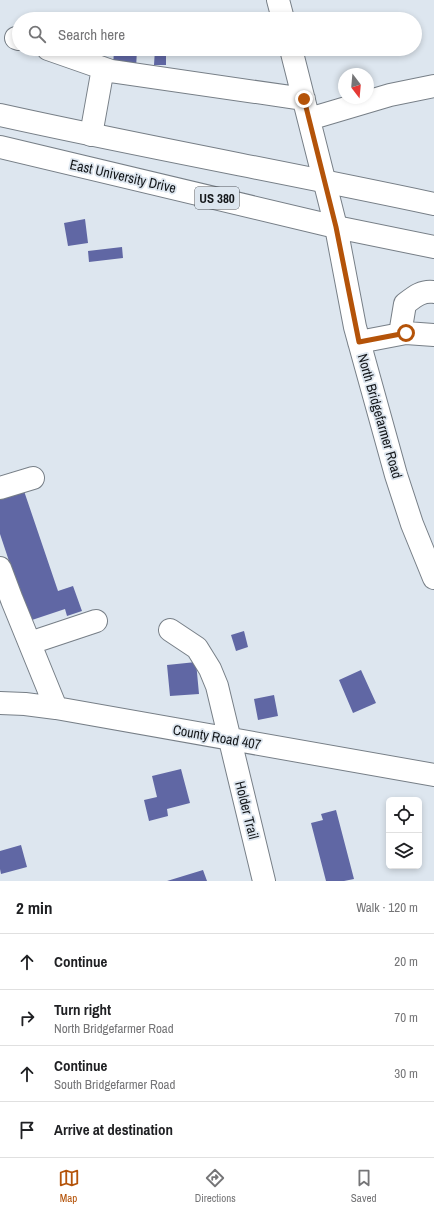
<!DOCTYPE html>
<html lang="en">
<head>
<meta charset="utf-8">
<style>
  :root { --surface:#fff; --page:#f2f2f2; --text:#202124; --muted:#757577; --line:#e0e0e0; --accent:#b45309 }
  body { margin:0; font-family:"Archivo Narrow",sans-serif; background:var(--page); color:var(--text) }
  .controls { position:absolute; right:12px; bottom:12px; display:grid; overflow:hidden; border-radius:6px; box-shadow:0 2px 6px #0003 }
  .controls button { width:36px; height:36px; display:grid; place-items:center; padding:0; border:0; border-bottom:1px solid var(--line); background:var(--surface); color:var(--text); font:20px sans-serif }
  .compass { position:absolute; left:338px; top:68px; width:36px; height:36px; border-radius:50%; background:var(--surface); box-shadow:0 2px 6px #0003; rotate:164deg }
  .stop { position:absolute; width:12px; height:12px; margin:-9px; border:3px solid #b45309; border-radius:50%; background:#fff }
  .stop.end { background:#b45309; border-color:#fff; box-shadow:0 1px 4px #0008 }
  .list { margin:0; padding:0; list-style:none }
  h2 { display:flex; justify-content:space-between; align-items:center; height:52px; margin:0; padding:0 16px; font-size:17px }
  h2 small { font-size:13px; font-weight:400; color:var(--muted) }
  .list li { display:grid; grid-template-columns:26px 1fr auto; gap:12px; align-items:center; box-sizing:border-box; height:56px; padding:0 16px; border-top:1px solid var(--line) }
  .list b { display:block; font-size:15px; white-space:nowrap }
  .list p { margin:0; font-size:13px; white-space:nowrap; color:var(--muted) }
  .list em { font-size:13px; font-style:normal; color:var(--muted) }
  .icon { flex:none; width:22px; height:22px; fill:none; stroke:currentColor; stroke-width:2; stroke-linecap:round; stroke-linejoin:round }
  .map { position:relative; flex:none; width:434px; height:881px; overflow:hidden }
  .search { position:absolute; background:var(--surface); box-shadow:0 2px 6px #0003; left:12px; right:12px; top:12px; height:44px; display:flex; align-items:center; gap:10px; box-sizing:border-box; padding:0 14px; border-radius:22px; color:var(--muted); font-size:15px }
  .sheet { height:276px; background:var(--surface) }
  nav { display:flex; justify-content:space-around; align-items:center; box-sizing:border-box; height:56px; border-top:1px solid var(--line); background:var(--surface); font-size:11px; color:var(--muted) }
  nav a { display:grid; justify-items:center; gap:2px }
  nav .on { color:var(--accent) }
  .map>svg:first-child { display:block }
</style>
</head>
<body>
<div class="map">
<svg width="434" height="881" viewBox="0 0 434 881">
  <rect width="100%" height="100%" fill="#dde6ef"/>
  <path fill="#6067a4" d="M114,49H137L136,69L113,68Z
    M155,49H166V65H154Z
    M85,219L88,243L68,246L64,223Z
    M122,247L123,258L89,262L88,251Z
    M23,488L58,591L73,586L82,611L67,616L65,609L29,621L0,534V495Z
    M244,631L248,647L236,651L231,635Z
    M196,662L199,694L170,696L167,665Z
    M361,670L376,703L353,713L339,680Z
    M274,695L278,716L258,720L254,699Z
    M181,769L190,803L167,809L168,816L149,821L144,800L157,797L152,776Z
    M336,810L354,879L344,881H326L311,823L323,820L321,814Z
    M21,845L27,867L1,874L0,869V851Z
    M203,870L207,881H167Z"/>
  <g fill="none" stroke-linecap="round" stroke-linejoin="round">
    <defs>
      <path id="minor" d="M278,0L283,19
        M16,38L19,39
        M48,49L111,71L304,99
        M291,49L336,227L355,327L368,374L396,475L412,524L434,578
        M309,119L390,95L434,86
        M91,135L103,68
        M400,334L405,304C414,297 422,290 434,292
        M359,342L406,333L434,335
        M0,488L33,478
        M0,568L12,600L56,708
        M170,630L197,648L210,669L217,686L264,881
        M30,643L96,621
        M0,703L25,704L56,708L434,775"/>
      <path id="highway" d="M0,115C144,147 289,173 434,204
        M0,147L336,227L434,247"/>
    </defs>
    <use href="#minor" stroke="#777f87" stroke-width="24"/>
    <use href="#highway" stroke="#777f87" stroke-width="24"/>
    <use href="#minor" stroke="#fff" stroke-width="22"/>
    <use href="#highway" stroke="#fff" stroke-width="22"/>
  </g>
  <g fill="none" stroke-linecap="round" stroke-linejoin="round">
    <path stroke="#b45309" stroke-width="5" d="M304,99L336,227L359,342L406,333"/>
  </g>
  <g text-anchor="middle" stroke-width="3.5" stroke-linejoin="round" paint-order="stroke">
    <rect fill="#dde6ef" stroke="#50555a" stroke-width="1" x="195" y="187" width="44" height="22" rx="3"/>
    <g font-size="13" font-weight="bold" fill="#14171a">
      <text x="217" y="203">US 380</text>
    </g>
    <g font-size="14" fill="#14171a" stroke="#dde6ef">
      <text transform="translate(123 176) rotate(13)" y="5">East University Drive</text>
      <text transform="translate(380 416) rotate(74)" y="5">North Bridgefarmer Road</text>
      <text transform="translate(217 737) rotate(10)" y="5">County Road 407</text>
      <text transform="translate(247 810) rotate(76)" y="5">Holder Trail</text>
    </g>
  </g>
</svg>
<div class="controls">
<button><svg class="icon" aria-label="locate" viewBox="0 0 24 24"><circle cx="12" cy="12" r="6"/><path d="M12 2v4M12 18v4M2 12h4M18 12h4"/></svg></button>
<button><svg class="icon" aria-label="layers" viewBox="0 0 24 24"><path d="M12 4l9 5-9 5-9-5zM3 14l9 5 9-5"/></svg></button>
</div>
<svg class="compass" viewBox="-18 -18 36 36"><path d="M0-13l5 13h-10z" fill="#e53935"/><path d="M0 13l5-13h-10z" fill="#757577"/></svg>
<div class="stop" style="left:406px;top:333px"></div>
<div class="stop end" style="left:304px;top:99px"></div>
<div class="search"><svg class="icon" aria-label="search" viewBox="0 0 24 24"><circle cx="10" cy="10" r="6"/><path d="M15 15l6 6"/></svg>Search here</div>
</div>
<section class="sheet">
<h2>2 min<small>Walk · 120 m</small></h2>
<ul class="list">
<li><svg class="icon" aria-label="ahead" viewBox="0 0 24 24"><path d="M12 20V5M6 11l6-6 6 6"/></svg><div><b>Continue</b></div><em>20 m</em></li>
<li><svg class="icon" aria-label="right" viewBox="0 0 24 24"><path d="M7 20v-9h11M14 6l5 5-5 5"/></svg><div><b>Turn right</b><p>North Bridgefarmer Road</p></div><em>70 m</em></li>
<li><svg class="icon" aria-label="ahead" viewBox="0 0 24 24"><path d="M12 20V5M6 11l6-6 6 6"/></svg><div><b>Continue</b><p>South Bridgefarmer Road</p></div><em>30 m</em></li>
<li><svg class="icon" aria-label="arrive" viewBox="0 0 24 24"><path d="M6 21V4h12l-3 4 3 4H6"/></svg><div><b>Arrive at destination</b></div></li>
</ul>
</section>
<nav>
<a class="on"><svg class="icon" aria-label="map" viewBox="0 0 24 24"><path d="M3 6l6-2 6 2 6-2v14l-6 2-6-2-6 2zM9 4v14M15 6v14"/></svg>Map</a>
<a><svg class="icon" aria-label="directions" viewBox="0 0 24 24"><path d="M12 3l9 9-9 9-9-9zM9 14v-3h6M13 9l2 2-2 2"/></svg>Directions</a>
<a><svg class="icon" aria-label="saved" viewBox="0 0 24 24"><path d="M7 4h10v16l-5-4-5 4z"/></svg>Saved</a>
</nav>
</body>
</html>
